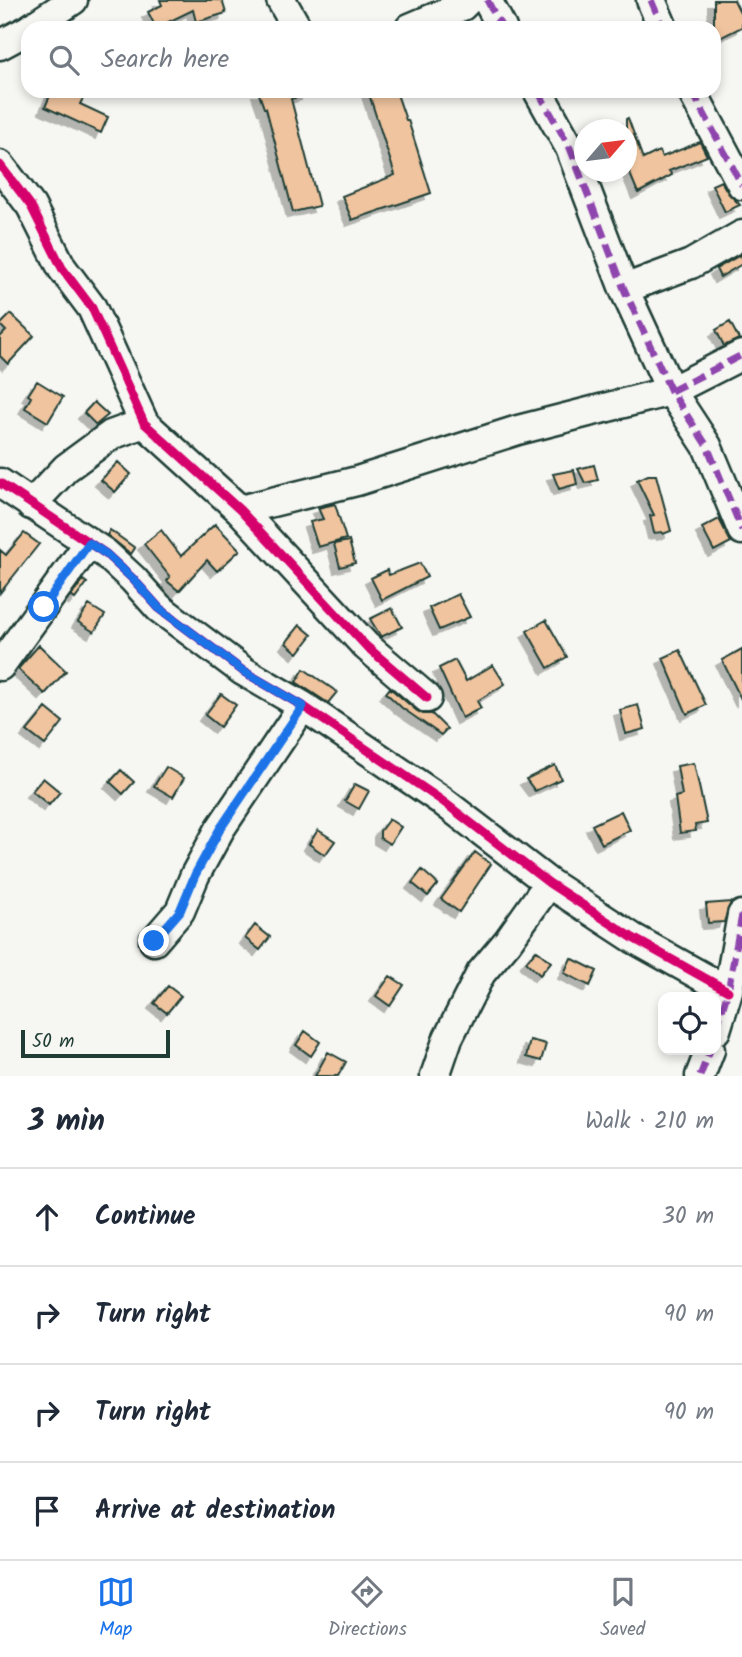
<!DOCTYPE html>
<html lang="en">
<head>
<meta charset="utf-8">
<style>
  :root { --surface:#fff; --page:#f6f6f7; --text:#1f2937; --muted:#747a83; --line:#e0e1e3; --accent:#1a73e8 }
  body { margin:0; font-family:Kalam,sans-serif; background:var(--page); color:var(--text) }
  .controls { position:absolute; right:21px; bottom:21px; display:grid; overflow:hidden; border-radius:14px; box-shadow:0 4px 10px #0003 }
  .controls button { width:63px; height:63px; display:grid; place-items:center; padding:0; border:0; border-bottom:2px solid var(--line); background:var(--surface); color:var(--text); font:35px sans-serif }
  .compass { position:absolute; left:574px; top:119px; width:63px; height:63px; border-radius:50%; background:var(--surface); box-shadow:0 4px 10px #0003; rotate:62deg }
  .scale { position:absolute; left:21px; bottom:18px; width:149px; box-sizing:border-box; padding-left:7px; border:4px solid #1f3d34; border-top:0; font-size:19px; line-height:24px; white-space:nowrap; color:#1f3d34; -webkit-text-stroke:5px #f6f6f2; paint-order:stroke }
  .stop { position:absolute; width:21px; height:21px; margin:-16px; border:5px solid #1a73e8; border-radius:50%; background:#fff }
  .stop.end { background:#1a73e8; border-color:#fff; box-shadow:0 2px 7px #0008 }
  .list { margin:0; padding:0; list-style:none }
  h2 { display:flex; justify-content:space-between; align-items:center; height:91px; margin:0; padding:0 28px; font-size:30px }
  h2 small { font-size:23px; font-weight:400; color:var(--muted) }
  .list li { display:grid; grid-template-columns:46px 1fr auto; gap:21px; align-items:center; box-sizing:border-box; height:98px; padding:0 28px; border-top:2px solid var(--line) }
  .list b { display:block; font-size:26px; white-space:nowrap }
  .list em { font-size:23px; font-style:normal; color:var(--muted) }
  .icon { flex:none; width:38px; height:38px; fill:none; stroke:currentColor; stroke-width:2; stroke-linecap:round; stroke-linejoin:round }
  .map { position:relative; flex:none; width:742px; height:1076px; overflow:hidden }
  .search { position:absolute; background:var(--surface); box-shadow:0 4px 10px #0003; left:21px; right:21px; top:21px; height:77px; display:flex; align-items:center; gap:18px; box-sizing:border-box; padding:0 24px; border-radius:21px; color:var(--muted); font-size:26px }
  .sheet { height:483px; background:var(--surface) }
  nav { display:flex; justify-content:space-around; align-items:center; box-sizing:border-box; height:98px; border-top:2px solid var(--line); background:var(--surface); font-size:19px; color:var(--muted) }
  nav a { display:grid; justify-items:center; gap:4px }
  nav .on { color:var(--accent) }
  .map>svg:first-child { display:block }
</style>
</head>
<body>
<div class="map">
<svg width="742" height="1076" viewBox="0 0 742 1076">
  <defs>
    <filter id="shadow"><feDropShadow dx="-6" dy="6" stdDeviation="0" flood-color="#0004"/></filter>
  </defs>
  <rect width="100%" height="100%" fill="#f6f6f2"/>
  <filter id="ink" filterUnits="userSpaceOnUse"><feTurbulence type="fractalNoise" baseFrequency=".0143" numOctaves="2"/><feDisplacementMap in="SourceGraphic" scale="14" xChannelSelector="R" yChannelSelector="G"/><feConvolveMatrix kernelMatrix="1 2 1 2 8 2 1 2 1" color-interpolation-filters="sRGB"/></filter>
  <g filter="url(#ink)">
    <path fill="#efc49f" stroke="#1f3d34" stroke-width="2" filter="url(#shadow)" d="M160,0H222L226,13L196,22L193,10L156,28L148,12L162,5Z
      M714,0H734L742,16V27L714,41Z
      M52,91H87L80,104L108,117L101,133L45,107Z
      M258,91H306L307,94L291,99L319,206L293,212L266,108H264Z
      M368,91H396L406,120H408L431,193L352,220L342,196L395,175Z
      M628,118L643,159L659,151L662,157L700,142L707,156L669,171L672,175L638,193L626,164V119Z
      M721,181L728,193L740,205L725,212L712,185Z
      M742,254V264L720,277L716,269Z
      M11,314L34,336L8,364L0,356V337L6,331L0,325Z
      M730,322L739,339L724,346L716,330Z
      M37,381L63,397L48,422L25,408L31,397L28,395Z
      M94,402L108,415L96,425L84,413Z
      M118,462L131,474L115,492L101,480Z
      M594,465L598,480L585,483L578,469Z
      M574,470L577,484L559,489L553,474Z
      M648,475H656L671,531L663,534L662,532L654,533L650,516L654,515L637,480Z
      M335,504L346,539L318,547L310,522L323,519L318,508Z
      M719,519L731,542L714,551L702,528Z
      M215,524L240,550L217,571L207,560L179,591L167,581L170,577L144,544L161,530L181,556Z
      M110,530L135,548L131,554L107,535Z
      M24,533L39,544L0,593V550L6,555Z
      M349,541L355,563L340,567L334,544Z
      M420,563L427,577L382,600L371,578L387,570L389,575Z
      M83,580L87,583L75,599L71,596Z
      M458,594L470,617L439,630L429,608Z
      M89,605L105,615L94,632L78,622Z
      M392,608L402,627L381,637L370,619Z
      M546,620L567,657L548,668L527,631Z
      M300,625L312,635L298,653L286,643Z
      M39,645L66,671L45,694L18,669Z
      M742,649V701L722,660Z
      M680,650L706,705L687,714L663,658Z
      M455,660L466,681L493,665L505,684L477,701L481,708L462,718L439,668Z
      M304,669L337,692L328,703L296,682Z
      M390,688L417,711L423,714H432L447,729L441,735L402,708L386,693Z
      M221,694L236,705L220,727L205,715Z
      M638,705L645,729L626,734L620,710Z
      M46,708L63,722L45,745L27,731Z
      M694,763L707,823L695,825L696,831L680,833L675,797L682,795L677,766Z
      M555,765L561,779L535,791L526,779Z
      M166,767L184,778L173,797L154,786Z
      M121,770L134,782L123,794L110,782Z
      M43,778L60,792L49,805L32,791Z
      M355,784L369,791L359,809L345,801Z
      M621,811L630,830L602,844L592,825Z
      M389,819L401,827L390,844L380,838V831Z
      M318,830L335,841L325,855L309,844Z
      M475,852L491,864L459,912L441,899Z
      M422,870L438,884L428,896L412,883Z
      M731,902L724,922L708,923L706,904Z
      M255,925L270,937L260,950L245,938Z
      M536,950L551,962L540,975L526,962Z
      M571,958L597,971L590,986L564,973Z
      M390,976L404,985L390,1006L376,996Z
      M168,986L181,996L167,1013L154,1003Z
      M305,1031L320,1042L311,1056L296,1045Z
      M530,1040L546,1044L541,1061L526,1057Z
      M328,1052L346,1062L338,1076H315Z"/>
    <g fill="none" stroke-linecap="round" stroke-linejoin="round">
      <defs>
        <path id="minor" d="M281,0L297,28
          M487,0L502,28
          M651,0L663,28
          M31,28L73,0
          M410,28L462,6L468,0
          M0,45L28,30
          M538,91L570,148L624,289L671,391L707,446L742,530
          M692,91L742,185
          M0,165L31,206L62,268L92,308L144,423L240,510L366,646L427,698
          M624,289L691,264L742,235
          M0,483L106,554L133,579L159,608L243,671L303,706L441,800L549,883L633,938L728,991
          M31,505L66,468L111,435L144,423
          M240,510L357,481L518,430L671,391L742,355
          M0,666L89,543
          M154,941L180,911L195,875L220,829L303,706
          M716,1030L728,991L742,915
          M435,1076L448,1038L481,973L508,941L549,883
          M700,1076L710,1050"/>
      </defs>
      <use href="#minor" stroke="#1f3d34" stroke-width="33"/>
      <use href="#minor" stroke="#f6f6f2" stroke-width="28"/>
      <path stroke="#8e44ad" stroke-width="7" stroke-dasharray="14 7" stroke-linecap="butt" d="M487,0L502,28
        M651,0L663,28
        M538,91L570,148L624,289L671,391L707,446L742,530
        M692,91L742,185
        M671,391L742,355
        M716,1030L728,991L742,915
        M700,1076L710,1050"/>
      <defs>
        <path id="cycleway" d="M0,165L31,206L62,268L92,308L144,423L240,510L366,646L427,698
          M0,483L106,554L133,579L159,608L243,671L303,706L441,800L549,883L633,938L728,991"/>
      </defs>
      <use href="#cycleway" stroke="#f6f6f2" stroke-width="13"/>
      <use href="#cycleway" stroke="#d6006c" stroke-width="9"/>
    </g>
  </g>
  <g fill="none" stroke-linecap="round" stroke-linejoin="round" filter="url(#ink)">
    <path stroke="#1a73e8" stroke-width="9" d="M44,607L89,543L106,554L133,579L159,608L243,671L303,706L220,829L195,875L180,911L154,941"/>
  </g>
</svg>
<div class="controls">
<button><svg class="icon" aria-label="locate" viewBox="0 0 24 24"><circle cx="12" cy="12" r="6"/><path d="M12 2v4M12 18v4M2 12h4M18 12h4"/></svg></button>
</div>
<svg class="compass" viewBox="-18 -18 36 36"><path d="M0-13l5 13h-10z" fill="#e53935"/><path d="M0 13l5-13h-10z" fill="#747a83"/></svg>
<div class="scale">50 m</div>
<div class="stop" style="left:44px;top:607px"></div>
<div class="stop end" style="left:154px;top:941px"></div>
<div class="search"><svg class="icon" aria-label="search" viewBox="0 0 24 24"><circle cx="10" cy="10" r="6"/><path d="M15 15l6 6"/></svg>Search here</div>
</div>
<section class="sheet">
<h2>3 min<small>Walk · 210 m</small></h2>
<ul class="list">
<li><svg class="icon" aria-label="ahead" viewBox="0 0 24 24"><path d="M12 20V5M6 11l6-6 6 6"/></svg><div><b>Continue</b></div><em>30 m</em></li>
<li><svg class="icon" aria-label="right" viewBox="0 0 24 24"><path d="M7 20v-9h11M14 6l5 5-5 5"/></svg><div><b>Turn right</b></div><em>90 m</em></li>
<li><svg class="icon" aria-label="right" viewBox="0 0 24 24"><path d="M7 20v-9h11M14 6l5 5-5 5"/></svg><div><b>Turn right</b></div><em>90 m</em></li>
<li><svg class="icon" aria-label="arrive" viewBox="0 0 24 24"><path d="M6 21V4h12l-3 4 3 4H6"/></svg><div><b>Arrive at destination</b></div></li>
</ul>
</section>
<nav>
<a class="on"><svg class="icon" aria-label="map" viewBox="0 0 24 24"><path d="M3 6l6-2 6 2 6-2v14l-6 2-6-2-6 2zM9 4v14M15 6v14"/></svg>Map</a>
<a><svg class="icon" aria-label="directions" viewBox="0 0 24 24"><path d="M12 3l9 9-9 9-9-9zM9 14v-3h6M13 9l2 2-2 2"/></svg>Directions</a>
<a><svg class="icon" aria-label="saved" viewBox="0 0 24 24"><path d="M7 4h10v16l-5-4-5 4z"/></svg>Saved</a>
</nav>
</body>
</html>
